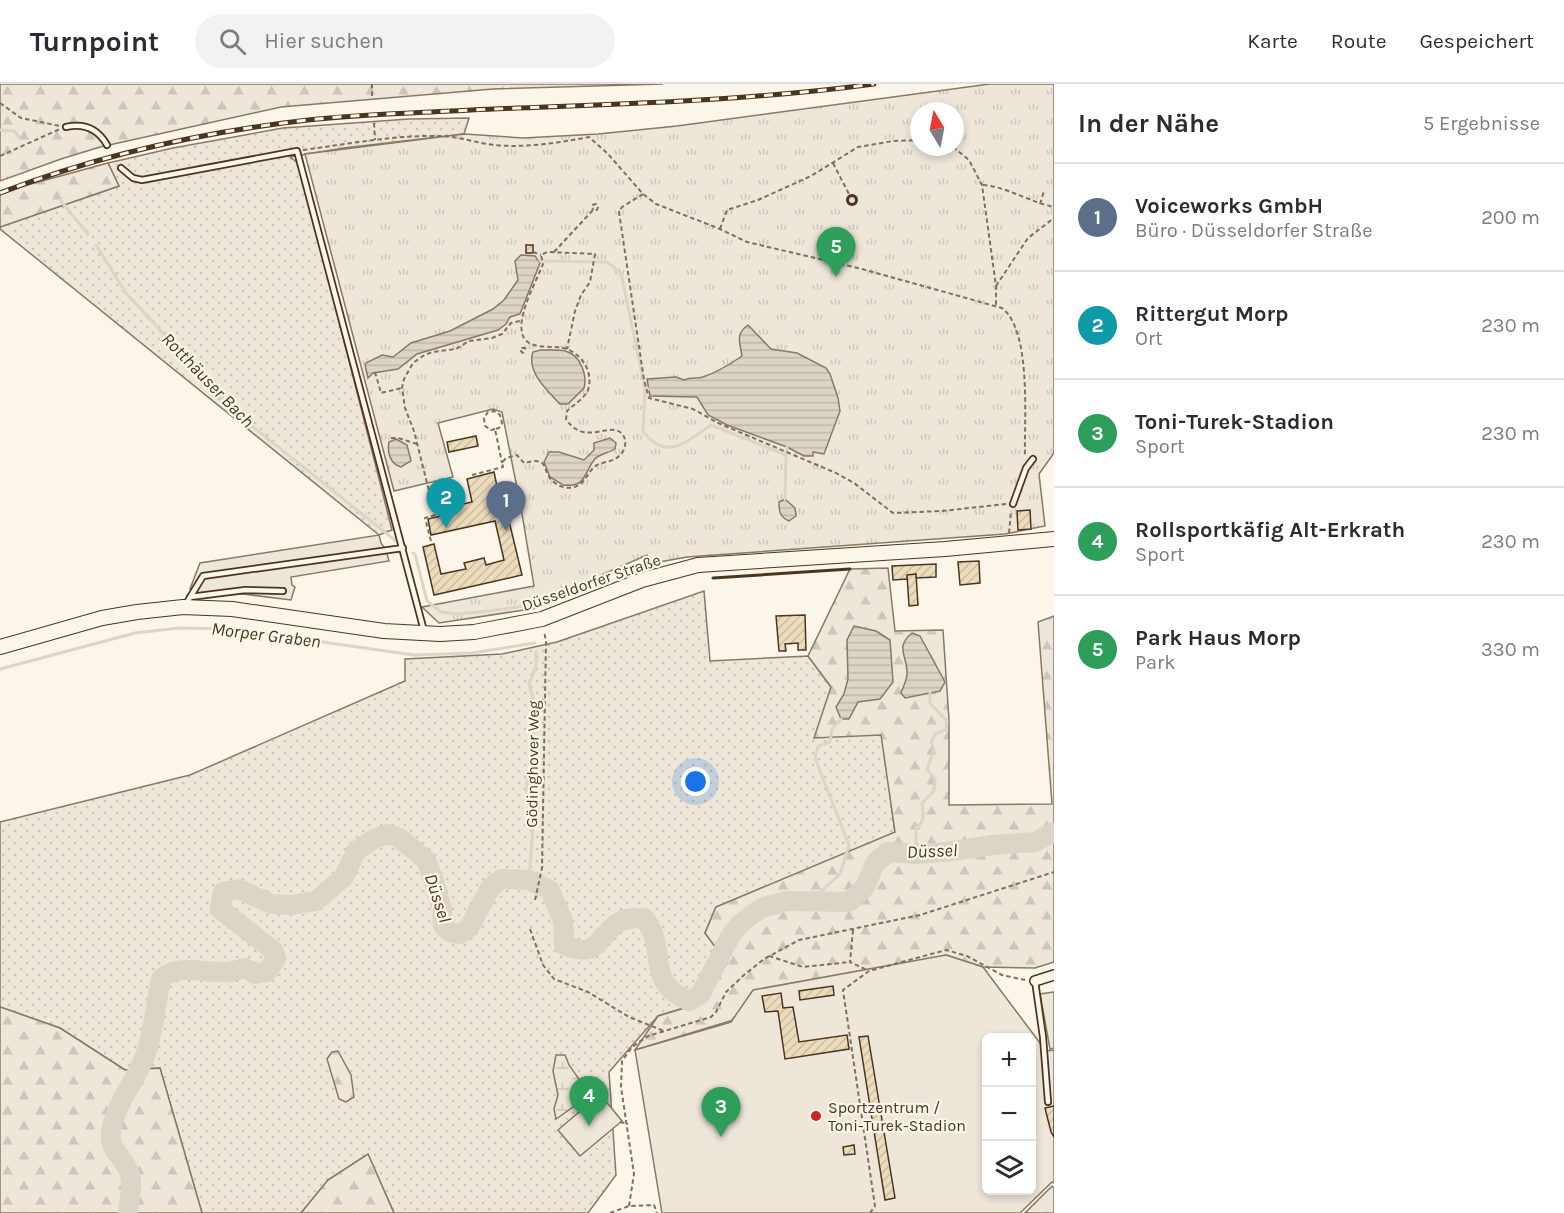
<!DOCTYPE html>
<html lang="de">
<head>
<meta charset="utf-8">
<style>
  :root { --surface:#fff; --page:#f2f2f3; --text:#2b2b33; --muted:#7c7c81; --line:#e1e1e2; --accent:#111827 }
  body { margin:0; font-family:Karla,sans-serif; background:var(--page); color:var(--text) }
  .controls { position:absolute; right:18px; bottom:18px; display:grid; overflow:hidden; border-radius:9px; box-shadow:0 3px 9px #0003 }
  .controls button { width:54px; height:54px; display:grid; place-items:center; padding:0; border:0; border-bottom:2px solid var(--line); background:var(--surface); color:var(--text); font:30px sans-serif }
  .compass { position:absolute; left:910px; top:18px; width:54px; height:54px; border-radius:50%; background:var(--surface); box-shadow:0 3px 9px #0003; rotate:350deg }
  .you { position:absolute; left:696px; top:698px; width:21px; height:21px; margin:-15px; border:4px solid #fff; border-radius:50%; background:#1a73e8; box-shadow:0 0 0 9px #1a73e833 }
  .badge { display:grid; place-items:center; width:39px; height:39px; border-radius:50%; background:var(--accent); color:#fff; font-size:20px; font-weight:700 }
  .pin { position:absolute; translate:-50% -50px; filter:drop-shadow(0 2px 3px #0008) }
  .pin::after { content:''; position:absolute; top:32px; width:21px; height:18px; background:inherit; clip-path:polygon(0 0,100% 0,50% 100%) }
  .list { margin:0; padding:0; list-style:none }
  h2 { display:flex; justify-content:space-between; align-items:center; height:78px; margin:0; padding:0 24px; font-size:26px }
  h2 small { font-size:20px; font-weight:400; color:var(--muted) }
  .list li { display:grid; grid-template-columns:39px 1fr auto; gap:18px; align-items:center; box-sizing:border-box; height:108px; padding:0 24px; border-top:2px solid var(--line) }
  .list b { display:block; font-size:22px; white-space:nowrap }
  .list p { margin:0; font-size:20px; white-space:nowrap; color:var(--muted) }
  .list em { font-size:20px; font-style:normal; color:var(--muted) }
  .icon { flex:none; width:33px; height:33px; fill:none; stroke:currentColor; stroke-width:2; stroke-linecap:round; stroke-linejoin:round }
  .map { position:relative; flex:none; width:1054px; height:1129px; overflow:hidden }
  header { display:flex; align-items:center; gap:36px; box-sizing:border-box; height:84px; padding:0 30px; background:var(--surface); border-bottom:2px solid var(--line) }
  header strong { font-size:28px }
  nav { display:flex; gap:33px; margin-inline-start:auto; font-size:21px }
  .search { width:420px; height:54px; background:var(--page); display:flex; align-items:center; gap:15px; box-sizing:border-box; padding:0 21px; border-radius:33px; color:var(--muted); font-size:22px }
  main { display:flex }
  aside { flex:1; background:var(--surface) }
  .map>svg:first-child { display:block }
</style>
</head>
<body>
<header>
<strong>Turnpoint</strong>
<div class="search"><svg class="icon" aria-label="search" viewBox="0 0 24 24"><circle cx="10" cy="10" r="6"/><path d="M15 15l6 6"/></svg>Hier suchen</div>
<nav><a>Karte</a><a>Route</a><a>Gespeichert</a></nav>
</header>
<main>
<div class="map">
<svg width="1054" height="1129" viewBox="0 0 1054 1129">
  <defs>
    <pattern id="grass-dots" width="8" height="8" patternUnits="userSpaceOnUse" patternTransform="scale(1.5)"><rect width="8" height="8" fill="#ede6d9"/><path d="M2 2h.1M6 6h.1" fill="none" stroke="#cdc6ba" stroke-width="1.8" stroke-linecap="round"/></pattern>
    <pattern id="forest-firs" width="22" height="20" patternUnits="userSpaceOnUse" patternTransform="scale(1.5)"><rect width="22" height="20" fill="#ede6d9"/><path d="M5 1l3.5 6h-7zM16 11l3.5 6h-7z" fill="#cdc6ba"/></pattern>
    <pattern id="wetland-marsh" width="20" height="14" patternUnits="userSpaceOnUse" patternTransform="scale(1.5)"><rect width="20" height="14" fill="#ede6d9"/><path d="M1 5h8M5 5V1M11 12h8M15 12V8" fill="none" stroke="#cdc6ba"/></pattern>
    <pattern id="park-tufts" width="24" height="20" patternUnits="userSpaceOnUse" patternTransform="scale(1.5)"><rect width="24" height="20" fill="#ede6d9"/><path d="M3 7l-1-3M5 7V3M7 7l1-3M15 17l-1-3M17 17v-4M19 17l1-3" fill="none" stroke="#cdc6ba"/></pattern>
    <pattern id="water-rules" width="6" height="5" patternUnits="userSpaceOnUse" patternTransform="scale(1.5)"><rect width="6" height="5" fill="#dcd4c6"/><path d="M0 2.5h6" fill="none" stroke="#beb7aa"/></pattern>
    <pattern id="building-hatch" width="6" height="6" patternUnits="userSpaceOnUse" patternTransform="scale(1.5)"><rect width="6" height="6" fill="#ecdcbc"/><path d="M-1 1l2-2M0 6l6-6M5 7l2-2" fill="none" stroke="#ccbda1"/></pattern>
  </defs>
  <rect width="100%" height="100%" fill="#fbf6e9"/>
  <path fill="url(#grass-dots)" stroke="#887966" stroke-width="1.5" d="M469,34L464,50L344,64L290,73L299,80L392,446L379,451L0,145V143L119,102L108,79L173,64L283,44L409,35Z
    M704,507L710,577L808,572L831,603L882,650L895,749L716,823L705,849L727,879L704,918L658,932L609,988L616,1091L588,1129H394L368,1070L328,1096L301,1129H202L160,984L125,986L60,944L0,923V738L190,691L405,597V575L502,570L557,558Z"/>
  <path fill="url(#forest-firs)" stroke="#887966" stroke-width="1.5" d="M0,0H663L493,5L281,23L100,63L61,75L0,97Z
    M108,79L119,102L0,143V111L20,103Z
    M888,484L895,547L943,546L949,636V721L1052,720L1038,538L1054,532V878L1035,884L983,883L946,871L635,966L658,932L704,918L727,879L705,849L716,823L895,748L881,651L814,654L831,603L808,572L850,485Z
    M0,923L60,944L125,986L160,984L202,1129H0Z
    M338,967L351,991L354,1013L346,1018L339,1015L327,975L332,968Z
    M368,1070L394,1129H301L328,1096Z
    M1052,1102L1054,1104V1129H1025Z"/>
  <path fill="url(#wetland-marsh)" stroke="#887966" stroke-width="1.5" d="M556,971H565L569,981L590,1011L556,1035L554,1025L558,1011L553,987Z"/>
  <path fill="url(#park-tufts)" stroke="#887966" stroke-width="1.5" fill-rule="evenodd" d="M990,0H1054V369L1039,390L1045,442L1005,450L687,473L648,480L647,471L546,515L537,524L439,539L422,523L534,502L521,424L502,328L493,325L438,339L453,393L394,407L305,70L464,50L523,54L598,50L677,42ZM919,27H955V63H919Z"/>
  <path fill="#ede6d9" stroke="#887966" stroke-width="1.5" fill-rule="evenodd" d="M946,871L983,883L1046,967L1054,966V1099L1052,1098L1020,1129H662L635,966L731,938L753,906ZM987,954H1032V1106H987Z
    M600,1010L622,1037L580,1072L558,1046Z"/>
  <path fill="#ede7d9" stroke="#887966" stroke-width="1.5" d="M379,451L381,459L386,466L389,477L291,493L292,501L295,503L291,516L243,510L190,513L195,506L190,505L200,479Z
    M1054,908V964L1050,965L1040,910Z"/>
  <path fill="url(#water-rules)" stroke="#887966" stroke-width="1.5" d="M521,171L535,172L540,179L520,230L510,233L506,240L498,246L417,270L398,285L373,289L368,294L365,281L366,279L382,271L393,273L411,259L450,247L493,225L504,216L518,196L515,177Z
    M748,241L771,265L797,269L826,284L830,290L838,314L840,327L824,370L813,368V372H804L787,363L727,341L708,331L697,313L650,312L647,295L676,293L684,296C692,293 696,295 703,293C718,288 729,281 742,272C740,259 735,250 748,241Z
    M540,266C557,266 573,263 581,281C585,289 586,296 584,304L568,320H560C548,307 526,288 533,268Z
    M610,354L616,359L615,365C609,369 598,370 594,376C584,389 586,404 563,401L550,393L544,378L549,368H559L584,376L594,366V359Z
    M396,355L407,361L411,377L401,383C390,380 387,368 389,358Z
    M785,415L795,424L796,432L789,437C780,433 779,428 779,418Z
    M854,542L876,547L890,556L893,598L880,615L858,618L849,635H841L836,623L844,610L848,595L847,556Z
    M912,549L920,552L945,598L940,607L905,614L901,609C903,603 907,596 907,590C908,572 894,564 912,549Z"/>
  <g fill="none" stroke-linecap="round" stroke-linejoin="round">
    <path stroke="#dcd4c6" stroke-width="3" d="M0,46L14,47L19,53
      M60,116L88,150
      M96,161L126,209L237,330L396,457
      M540,177L607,178L621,189L645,305H649
      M645,305L643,347C666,378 686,358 711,341L786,371L785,415
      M786,371L787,363
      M413,469L415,470L427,517L441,528L457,530L489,527L531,521L533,523
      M0,585L135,549L179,544L231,545L414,571L472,569L535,559
      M916,770V744C926,736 923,730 922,719L934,707L935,695L927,685L934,666L931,658L935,650L946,646L947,637L930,619V609
      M529,796L534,731L527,714V695L533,688L534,618L529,600L536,582V568
      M815,819L818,810L840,790L849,761L815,674L818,662L830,658L832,645L841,635"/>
    <path stroke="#dcd4c6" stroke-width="20" d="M128,1129C129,1116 134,1100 129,1088C124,1073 108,1066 111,1048C115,1020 135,998 145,972C153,952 156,918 161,895C179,879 203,889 226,888C232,888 239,885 245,884L255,890L267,888L276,875L274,867L220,825L223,808L239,805L271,820L291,821L316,817L344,793L356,767L374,755L388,750L398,753L426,776L434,797L442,825L443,842L450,848L460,850L469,844L490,804L501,795L529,796L550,806L563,837L564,861C598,874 594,858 616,840C624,834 634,834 644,834C669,866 643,897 689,917L700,911L731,851L741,839L761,824L787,817L849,818L865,803L875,779L888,768L916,770L946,768L993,761L1035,758L1054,748"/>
  </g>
  <path fill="url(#building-hatch)" stroke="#4a3520" stroke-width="1.5" d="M526,161H533V169H526Z
    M476,352L478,362L449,368L447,358Z
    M494,388L500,417L504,416L522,491L434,511L423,463L434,460L441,490L466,485L464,479L484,474L486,481L504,476L495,437L431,451L428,435L457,428L455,422L472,418L467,395Z
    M1030,426L1031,445L1018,446L1017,427Z
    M979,477L980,499L960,501L958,478Z
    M936,480V493L916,494V490L907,491V495L893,496L892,482Z
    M916,490L918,521L909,522L907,491Z
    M805,531L806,566H798V559L785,560L786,567H779L776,532Z
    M833,902L834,911L800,916L799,907Z
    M781,909L783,924L793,923L799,958L847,951L849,965L785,975L778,927L765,928L762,912Z
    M868,952L895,1114L885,1116L859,953Z
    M1054,1022V1053L1051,1048L1045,1024Z
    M854,1061L855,1070L844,1071L843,1063Z"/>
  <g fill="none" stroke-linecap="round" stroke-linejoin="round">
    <defs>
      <path id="lane" d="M66,43C84,39 98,45 107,61
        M121,84L133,94L142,96L297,67L424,547
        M1013,420L1026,384L1033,375
        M190,513L245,506L283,507
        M186,520L203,492L403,464
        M1035,897L1043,953L1048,1018"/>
      <path id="street" d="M1035,897L1054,891"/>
      <path id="secondary" d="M0,563L102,534L137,528L183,523L232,525L384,547L440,550L474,548L542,535L642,496L698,481L945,465L1054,455"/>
    </defs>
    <use href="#lane" stroke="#4a3520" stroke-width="8"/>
    <use href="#street" stroke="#4a3520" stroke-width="12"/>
    <use href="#secondary" stroke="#4a3520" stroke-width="16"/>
    <path stroke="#7f6f5c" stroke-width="2" stroke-dasharray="4.5 3" stroke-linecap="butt" d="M372,0V16
      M0,19L21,34L60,42
      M374,39L375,56
      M953,63L969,76L982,101L996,202V221
      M303,66C348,60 394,51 440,52C458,52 476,59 494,61C527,64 557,59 589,53L608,70L643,110L656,120L720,145L747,158L862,185L1002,224C1032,247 1024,336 1025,373
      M0,72L60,45
      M833,79L850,112
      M983,101C1008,103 1029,118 1054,123
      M643,110L622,123L619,128L644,296L649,314L693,325L718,339L836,389L854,399L893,429L942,427L1006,420
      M1040,120L1044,107
      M720,145L727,126L758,116L811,92L858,63L893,57L919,56
      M533,168L541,171
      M554,168L593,126H597L598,123L596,120L592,121L593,126
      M996,202L1028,154L1054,134
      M522,264H525L523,269L520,266Z
      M375,288L381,309L402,304
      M495,345L491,346L485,342L484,334L488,328L494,327L500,331L502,339L499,344L495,345L502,379
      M391,354H398L417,360
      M472,391L503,383L502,379L506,374L517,371L524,379C530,378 536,375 542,379C546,382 545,386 548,391C553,401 568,408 579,401C586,396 588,389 594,383C601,377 612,379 619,372C624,368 628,358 623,351C611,335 585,364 566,335L567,327C573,321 584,315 588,306C594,287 581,269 564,264C553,262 541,264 531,260C506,249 537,197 543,180L541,171L547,168L595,170L590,198L581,211L575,227L567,265
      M1009,449L1011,427
      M431,457L425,434L435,431L414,347L405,324L402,304L404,295L413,279L423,272L432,268L456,265L469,257L492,254L502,250L511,239L520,237
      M535,816L542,784L546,557L544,547
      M530,845L543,881L554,895L588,908L629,933L664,947
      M853,846L850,878L869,887
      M769,872L803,883L850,878
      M620,1038L628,1040
      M629,1122L634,1090L621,1003L622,977L632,963L648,952L711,933L716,928L726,908L744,891L764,875L799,856L920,831L1054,788
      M610,1129L629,1122L654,1121L657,1129
      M870,1129L875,1122L843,906L869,887L946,866L967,872L1002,891L1025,896"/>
    <use href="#lane" stroke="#fbf6e9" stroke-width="4.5"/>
    <use href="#street" stroke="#fbf6e9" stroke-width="9"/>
    <use href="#secondary" stroke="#fbf6e9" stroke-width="14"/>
    <defs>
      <path id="rail" d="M0,109C99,71 203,48 308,36C362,30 417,29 471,26C605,20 740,18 874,0"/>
    </defs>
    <use href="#rail" stroke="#4a3520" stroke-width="5"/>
    <use href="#rail" stroke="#fbf6e9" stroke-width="3" stroke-dasharray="9" stroke-linecap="butt"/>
    <path stroke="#4a3520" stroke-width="3" d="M847.5 116a4.5 4.5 0 1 1 9 0a4.5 4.5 0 1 1-9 0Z
      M713,494L850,485"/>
  </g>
  <circle fill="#c62828" stroke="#fbf6e9" stroke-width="2" cx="816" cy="1032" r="6"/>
  <g text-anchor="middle" stroke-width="4.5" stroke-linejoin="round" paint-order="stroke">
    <g font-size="16" fill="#4a3520" stroke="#fbf6e9">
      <text transform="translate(591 498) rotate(-19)" y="6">Düsseldorfer Straße</text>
      <text transform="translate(532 680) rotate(-89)" y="6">Gödinghover Weg</text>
    </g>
    <g font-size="16" fill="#4a3520" stroke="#fbf6e9" text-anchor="start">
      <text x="828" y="1029">Sportzentrum /<tspan x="828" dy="18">Toni-Turek-Stadion</tspan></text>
    </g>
    <g font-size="18" font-style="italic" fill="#4a3520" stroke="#fbf6e9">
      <text transform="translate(208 296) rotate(46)" y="6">Rotthäuser Bach</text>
      <text transform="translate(266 551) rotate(7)" y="6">Morper Graben</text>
      <text transform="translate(932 767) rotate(-2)" y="6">Düssel</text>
      <text transform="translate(438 814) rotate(72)" y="6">Düssel</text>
    </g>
  </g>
</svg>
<div class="controls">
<button>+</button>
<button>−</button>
<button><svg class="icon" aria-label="layers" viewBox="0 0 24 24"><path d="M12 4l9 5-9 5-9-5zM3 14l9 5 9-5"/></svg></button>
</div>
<svg class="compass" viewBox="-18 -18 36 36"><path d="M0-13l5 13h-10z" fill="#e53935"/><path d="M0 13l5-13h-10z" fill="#7c7c81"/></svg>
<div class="you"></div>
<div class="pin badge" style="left:506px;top:447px;background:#5c6f8a">1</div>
<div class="pin badge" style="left:446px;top:444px;background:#0f9aa8">2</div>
<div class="pin badge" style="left:721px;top:1053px;background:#2e9e5b">3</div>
<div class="pin badge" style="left:589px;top:1042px;background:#2e9e5b">4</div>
<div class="pin badge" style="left:836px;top:193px;background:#2e9e5b">5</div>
</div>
<aside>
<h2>In der Nähe<small>5 Ergebnisse</small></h2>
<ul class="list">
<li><span class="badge" style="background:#5c6f8a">1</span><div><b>Voiceworks GmbH</b><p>Büro · Düsseldorfer Straße</p></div><em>200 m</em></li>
<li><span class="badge" style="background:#0f9aa8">2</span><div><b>Rittergut Morp</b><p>Ort</p></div><em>230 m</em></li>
<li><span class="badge" style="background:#2e9e5b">3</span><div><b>Toni-Turek-Stadion</b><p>Sport</p></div><em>230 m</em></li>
<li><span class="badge" style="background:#2e9e5b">4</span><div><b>Rollsportkäfig Alt-Erkrath</b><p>Sport</p></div><em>230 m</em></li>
<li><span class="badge" style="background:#2e9e5b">5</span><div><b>Park Haus Morp</b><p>Park</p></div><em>330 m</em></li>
</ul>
</aside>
</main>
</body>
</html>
